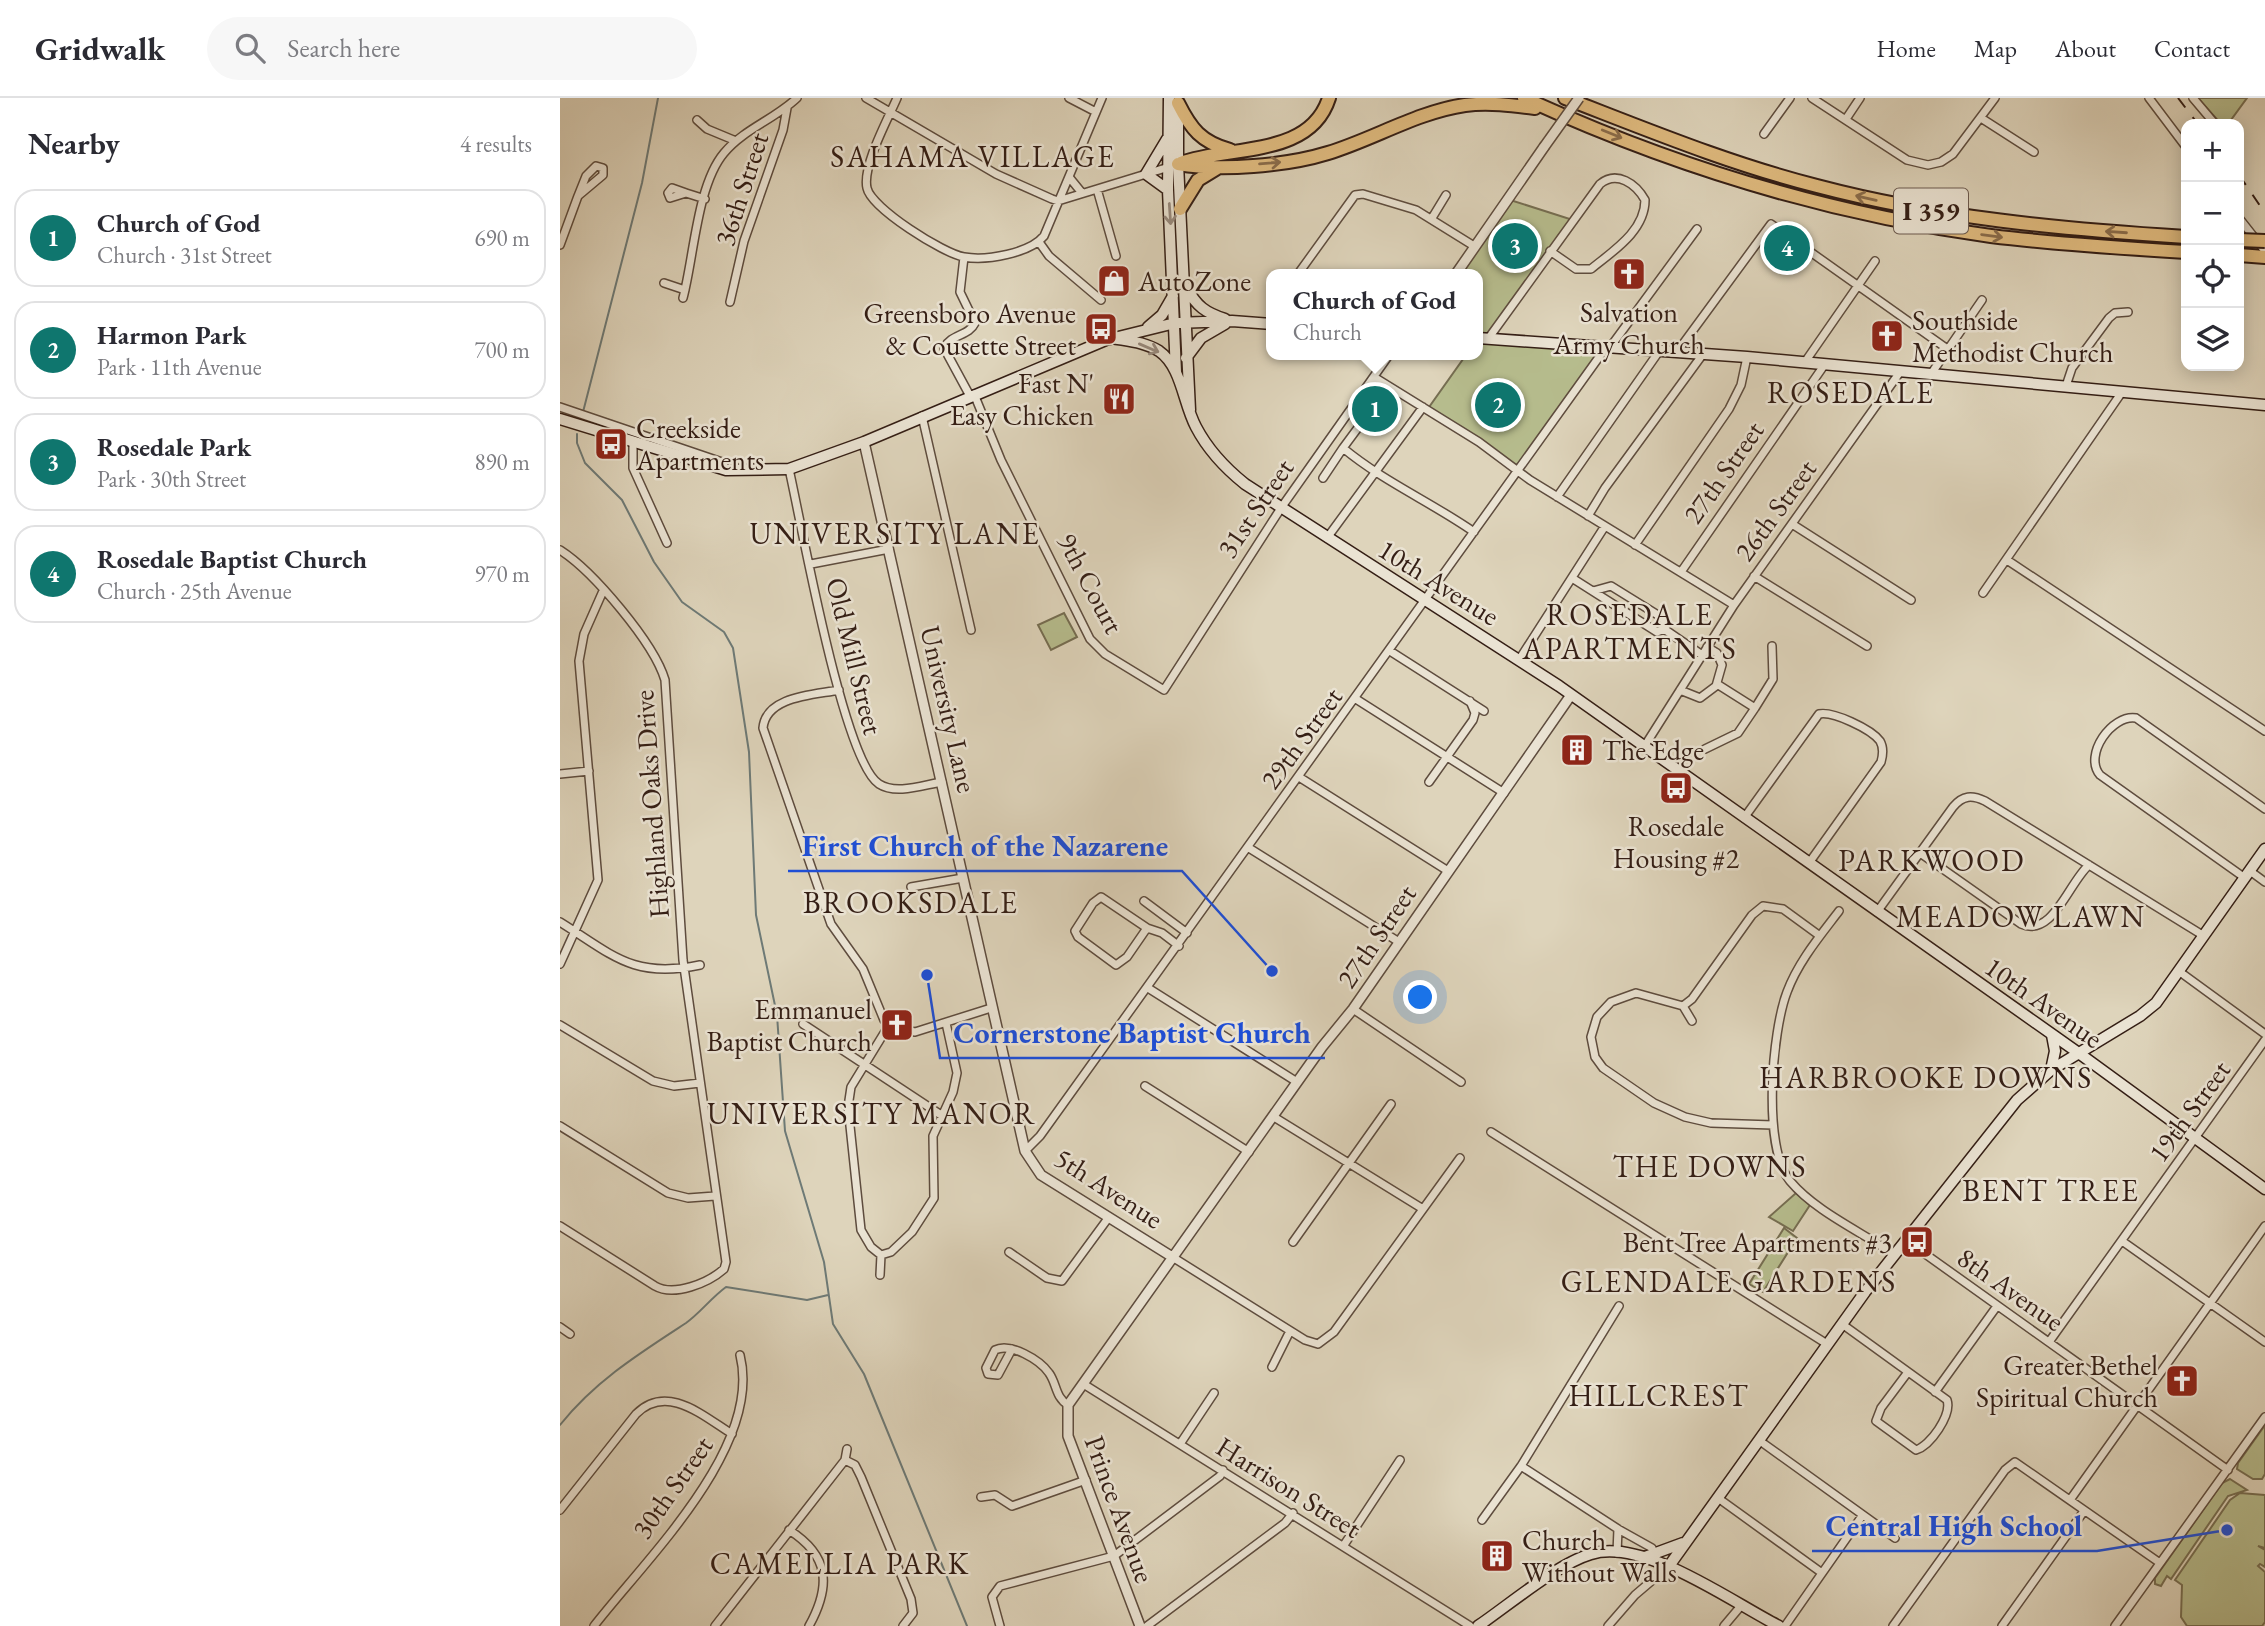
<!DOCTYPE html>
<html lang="en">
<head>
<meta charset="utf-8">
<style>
  :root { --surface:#fff; --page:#f7f7f7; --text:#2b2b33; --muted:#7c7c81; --line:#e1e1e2; --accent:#0f766e }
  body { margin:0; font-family:"EB Garamond",serif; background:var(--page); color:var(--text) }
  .controls { position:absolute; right:21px; top:21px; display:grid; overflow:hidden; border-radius:14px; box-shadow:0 4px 18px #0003 }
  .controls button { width:63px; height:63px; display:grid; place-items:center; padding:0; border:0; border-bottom:2px solid var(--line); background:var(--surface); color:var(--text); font:35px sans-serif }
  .you { position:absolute; left:861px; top:900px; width:24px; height:24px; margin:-18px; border:5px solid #fff; border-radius:50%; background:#1a73e8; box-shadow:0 0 0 10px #1a73e833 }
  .badge { display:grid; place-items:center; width:46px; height:46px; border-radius:50%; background:var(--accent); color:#fff; font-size:23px; font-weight:700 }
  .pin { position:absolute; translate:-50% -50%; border:4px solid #fff; box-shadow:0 2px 7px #0006 }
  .popup { position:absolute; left:706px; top:171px; width:217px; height:91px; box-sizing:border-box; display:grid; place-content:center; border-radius:14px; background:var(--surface); filter:drop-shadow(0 2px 5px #0005); font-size:23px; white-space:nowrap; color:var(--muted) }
  .popup b { font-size:26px; color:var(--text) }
  .popup::after { content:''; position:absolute; left:50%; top:100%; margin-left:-14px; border:14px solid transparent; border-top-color:var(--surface) }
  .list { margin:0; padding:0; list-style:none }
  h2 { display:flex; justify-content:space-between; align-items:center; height:91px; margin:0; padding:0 28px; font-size:30px }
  h2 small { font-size:23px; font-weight:400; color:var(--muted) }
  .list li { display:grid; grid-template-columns:46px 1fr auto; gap:21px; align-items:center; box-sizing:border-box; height:98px; margin:0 14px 14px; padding:0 14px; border:2px solid var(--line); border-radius:21px }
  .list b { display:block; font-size:26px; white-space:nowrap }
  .list p { margin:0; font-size:23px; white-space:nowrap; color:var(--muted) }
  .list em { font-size:23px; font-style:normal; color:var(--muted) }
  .icon { flex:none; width:38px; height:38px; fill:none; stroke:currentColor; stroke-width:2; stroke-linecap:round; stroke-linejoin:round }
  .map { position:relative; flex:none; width:1705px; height:1528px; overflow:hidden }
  header { display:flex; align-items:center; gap:42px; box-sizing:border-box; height:98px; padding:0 35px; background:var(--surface); border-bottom:2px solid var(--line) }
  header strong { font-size:33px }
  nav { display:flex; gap:38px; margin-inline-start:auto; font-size:24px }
  .search { width:490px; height:63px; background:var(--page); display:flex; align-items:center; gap:18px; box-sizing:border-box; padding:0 24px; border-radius:38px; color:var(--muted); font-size:26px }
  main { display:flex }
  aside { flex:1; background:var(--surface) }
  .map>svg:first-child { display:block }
</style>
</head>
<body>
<header>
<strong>Gridwalk</strong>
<div class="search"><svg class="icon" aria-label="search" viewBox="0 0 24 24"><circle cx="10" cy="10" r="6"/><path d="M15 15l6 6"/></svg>Search here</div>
<nav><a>Home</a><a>Map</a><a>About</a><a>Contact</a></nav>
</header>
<main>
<aside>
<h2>Nearby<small>4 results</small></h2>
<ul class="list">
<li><span class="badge">1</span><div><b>Church of God</b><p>Church · 31st Street</p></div><em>690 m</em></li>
<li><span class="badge">2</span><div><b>Harmon Park</b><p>Park · 11th Avenue</p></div><em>700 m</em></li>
<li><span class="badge">3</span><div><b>Rosedale Park</b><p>Park · 30th Street</p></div><em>890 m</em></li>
<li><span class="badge">4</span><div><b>Rosedale Baptist Church</b><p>Church · 25th Avenue</p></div><em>970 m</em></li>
</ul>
</aside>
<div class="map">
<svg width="1705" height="1528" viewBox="0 0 1705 1528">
  <rect width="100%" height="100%" fill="#ded4bb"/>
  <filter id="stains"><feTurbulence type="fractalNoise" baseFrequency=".00286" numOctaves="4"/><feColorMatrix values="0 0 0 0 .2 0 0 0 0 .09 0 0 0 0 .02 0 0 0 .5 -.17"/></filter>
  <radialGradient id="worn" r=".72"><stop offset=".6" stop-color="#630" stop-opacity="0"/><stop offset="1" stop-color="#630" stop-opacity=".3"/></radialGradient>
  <path fill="#b6bc8d" stroke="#756d51" stroke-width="2" d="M1638,0H1687L1668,26H1661Z
    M947,101L1013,122L929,241L1047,248L958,373L867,312L906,257H918V176H896Z
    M504,515L517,539L491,552L478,527Z
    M1236,1095L1250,1107L1233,1133L1209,1119Z
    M1224,1130L1237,1140L1203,1194L1189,1186Z
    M1705,1327V1376L1702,1381H1693L1677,1371L1678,1365Z
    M1670,1381L1687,1392L1668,1398L1611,1481L1607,1478L1601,1488L1595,1486V1480L1662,1385Z
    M1680,1395L1705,1397V1450L1698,1448L1705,1452V1469L1700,1466L1698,1468L1705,1474V1524L1702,1528H1627L1621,1519L1622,1487L1615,1482L1670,1402Z"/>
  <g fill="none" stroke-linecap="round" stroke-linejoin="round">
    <path stroke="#6e7a76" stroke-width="2" d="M23,314L82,85L98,0
      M17,336V345L25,365L62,402L94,464L122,504L164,534L173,550L189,654L196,817L217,917L225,1033L264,1164L273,1226L304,1276L407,1528
      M0,1327C35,1283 80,1255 126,1225C140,1215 151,1200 166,1189L247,1202L268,1197"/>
    <defs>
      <path id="minor" d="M306,0L436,76L492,101L498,103L609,69
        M337,0C328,21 302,68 307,90C311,110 384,156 404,159C427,163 470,155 484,138L542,0
        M509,0L536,14
        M1252,0L1347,62L1368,67L1381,64L1393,56L1435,0
        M1589,0L1626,49
        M1633,0L1655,26
        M1421,20L1474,54
        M1286,21L1300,0
        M137,22L147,31L176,43
        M1204,36L1230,0
        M36,68L43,70V77L18,98L26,78Z
        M509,79L522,95
        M112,90L126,95L110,100L108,95Z
        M537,91L556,158
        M126,95L145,101
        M872,120L886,97
        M1679,120L1705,153
        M479,144L489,158L541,202
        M0,147L18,98
        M404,159L400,194L415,225C409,238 391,236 384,250L410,298
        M738,176L795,97L803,96L856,112L914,148
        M104,185L125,192
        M123,200C134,159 137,87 164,55C184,31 215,21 237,0
        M170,204L184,143L223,32L227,10
        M928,241L1040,86C1057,72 1076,86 1085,102C1085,133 1053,153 1031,171H1016L990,153
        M1051,248L1137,131
        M1117,254L1211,126L1386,250
        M1245,264L1315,163
        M1371,276L1422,202
        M814,279L919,344L970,382L1174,507
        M1506,288L1512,270L1549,220L1555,215L1568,214
        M414,296L441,362L530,541L545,556L604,592L721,410L829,257
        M0,309L162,364L166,372
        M362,318L411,532
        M803,323L783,350C824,384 871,404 914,434
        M73,344V370L107,445
        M229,371C241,423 283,663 319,686C336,697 363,687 382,684
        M763,380L783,350
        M997,399L1100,252
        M1028,418L1045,390L1143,256
        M1232,426L1351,502
        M767,440L863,309
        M1075,447L1169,311L1181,287L1187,259
        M0,452C33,473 94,545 105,582L123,862L166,1164L164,1171C148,1185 114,1199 95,1188L0,1128
        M1447,462L1705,633
        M251,466L329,451
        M1121,474L1265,266
        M1194,478L1307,548
        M1012,480L1097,534L1104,531L1142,557
        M1033,493L1051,488L1101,519L1107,526L1104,531
        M1423,495L1562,294
        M830,553L924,613
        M959,562L1045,428
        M1157,586L1195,610
        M279,592C254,597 206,598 203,630L271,826L303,871L324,922L335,930L355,934L431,910
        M1120,592L1140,600L1156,588L1162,567L1157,555L1147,549
        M796,601L944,695
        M1084,649L1174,507L1340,274
        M1145,651L1178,635L1195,610L1213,581L1212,548
        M0,676L29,673
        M739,679L888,773
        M869,684L913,622L915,615L910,603
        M1184,720L1259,616C1273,613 1311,631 1320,643C1324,650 1323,657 1321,664L1249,765
        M689,750L839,844
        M1360,755L1461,826C1493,840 1509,784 1529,767
        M1690,773L1705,784
        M1685,780L1540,677C1523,657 1552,616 1576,620L1705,711
        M351,789L403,780
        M541,799L587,830L567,859L556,867L518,839L515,833L533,805Z
        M584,803L627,835
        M1279,813C1260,838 1238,864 1227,894C1212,933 1202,1049 1230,1083C1256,1114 1302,1134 1335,1157
        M1317,814L1393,709C1403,697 1412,697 1425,703L1644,838
        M0,824C53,857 73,881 140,867
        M587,830L602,835L619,848
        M0,866L38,782L19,563L24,536L43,493
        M1620,874L1705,936
        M588,890L737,984
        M1123,908L1132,923
        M793,911L901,984
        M243,926L381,1017
        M0,927L93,983L114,988L140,985
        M329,927L291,989L288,1009L301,1132L311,1149L321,1157L331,1154L352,1134L374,1100L373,1038L393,994L397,975L386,925
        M585,988L689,1054
        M714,1019L863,1111
        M1213,1027L1151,1025L1125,1019L1094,1005L1043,970L1035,959L1031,939L1037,919L1051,904L1076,895L1123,908L1132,901L1192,817L1203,808L1223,811L1260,838
        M0,1028L108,1095L128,1100L155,1098
        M931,1034L1267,1246
        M465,1053L480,1038L1047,248
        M1347,1143L1668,1372
        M1562,1143L1705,1244
        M733,1144L831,1006
        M449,1154L487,1180L502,1183L549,1119
        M614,1160L745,1242L758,1246L774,1234L900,1060
        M320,1177L321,1157
        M1282,1226L1387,1302C1392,1317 1370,1348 1356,1352L1316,1323L1321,1310L1348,1274
        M0,1229L10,1236
        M1489,1244L1705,942
        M452,1251L438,1277L428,1276L426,1270L435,1252C450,1244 480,1262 489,1275C497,1286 495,1299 508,1307
        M712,1269L730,1233
        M525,1287L910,1528
        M1375,1294L1437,1208
        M1200,1343L1335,1440
        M620,1346L654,1295
        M285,1362L295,1367L301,1379L351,1501L353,1515L343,1528
        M285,1362L287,1351
        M961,1368L1058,1431L1057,1455
        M421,1399L435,1397L452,1408L526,1382
        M1158,1400L1262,1475
        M1510,1402L1705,1128
        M0,1412L76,1316C107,1285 143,1318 172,1336
        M922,1422L961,1368L1059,1208
        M1058,1431L1092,1450
        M229,1432C270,1458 271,1488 249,1528
        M784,1447L840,1362
        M34,1528C86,1461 203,1349 180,1257
        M155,1528L285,1362
        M440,1528L432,1499L440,1488L554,1458L660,1378L663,1372
        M587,1528L725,1425L733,1415
        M1048,1528L1075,1497L1109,1468
        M1164,1528L1180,1509
        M1225,1528L1302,1418
        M1333,1528L1445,1372L1455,1364L1600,1465
        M1442,1528L1524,1413
        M1555,1528L1705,1319"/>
      <path id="tertiary" d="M896,176L984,49
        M304,344L465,1053L481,1077L614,1160
        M580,1528L508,1338V1307L762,949L793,911L1011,597"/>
      <path id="secondary" d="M609,0L608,92L616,274
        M618,6V66L630,312
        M607,41L586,76L608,92
        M627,190C636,208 646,215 665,221
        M588,229L602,217L613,198
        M552,240C568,243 585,244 599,253C622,269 623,305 636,329C648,352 665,370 685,386L999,588L1520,956L1705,1091
        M918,240L1187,259L1705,307
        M626,260L641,240L665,226
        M0,321L166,372L229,371L304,344L546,242L615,225L672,223L712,226
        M1491,972L1495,953L1492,937
        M1085,1459L1123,1445
        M1109,1468L1305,1194L1457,1002L1491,972L1580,918L1596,905L1705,751
        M918,1528C949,1507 997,1466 1031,1456C1083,1439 1173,1505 1219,1528"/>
      <path id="motorway" d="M964,0C1112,68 1269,116 1431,138C1496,146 1561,150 1626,154
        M1005,0C1088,32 1170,66 1257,88C1378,120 1501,131 1626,139
        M618,5C631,31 641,44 670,52
        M621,65C670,47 750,60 769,0
        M618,66C661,73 726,68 768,55C814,41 857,14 905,7C928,4 952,7 975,10
        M620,111L638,82L656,71
        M1679,157L1705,159"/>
    </defs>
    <use href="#minor" stroke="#5e4c3e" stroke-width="10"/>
    <use href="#tertiary" stroke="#5e4c3e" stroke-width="12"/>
    <use href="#secondary" stroke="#341e15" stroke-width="13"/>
    <use href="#motorway" stroke="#341e15" stroke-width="16"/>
    <use href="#minor" stroke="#eae3d3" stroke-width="7"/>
    <use href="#tertiary" stroke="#eae3d3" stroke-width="9"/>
    <use href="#secondary" stroke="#eae3d3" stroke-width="10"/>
    <use href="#motorway" stroke="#dfba7e" stroke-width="12"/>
    <path stroke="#341e15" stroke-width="2" stroke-dasharray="12 12" stroke-linecap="butt" d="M1618,0L1638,26
      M1679,77L1705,115"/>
    <defs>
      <path id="tertiary-bridge" d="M984,49L1019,0"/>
      <path id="motorway-bridge" d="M1679,142L1705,143"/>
    </defs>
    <use href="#tertiary-bridge" stroke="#5e4c3e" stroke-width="12" stroke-linecap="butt"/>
    <use href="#motorway-bridge" stroke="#341e15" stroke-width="16" stroke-linecap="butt"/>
    <use href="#tertiary-bridge" stroke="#eae3d3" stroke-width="9"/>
    <use href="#motorway-bridge" stroke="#dfba7e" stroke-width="12"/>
  </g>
  <defs><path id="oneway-shaft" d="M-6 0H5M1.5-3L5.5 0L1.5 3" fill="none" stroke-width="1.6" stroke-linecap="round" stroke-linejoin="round" transform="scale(1.75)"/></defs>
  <g stroke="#8a6c4a">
    <use href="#oneway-shaft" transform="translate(1052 36) rotate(22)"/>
    <use href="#oneway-shaft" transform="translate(710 65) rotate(-5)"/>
    <use href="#oneway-shaft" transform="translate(1306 100) rotate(-167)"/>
    <use href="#oneway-shaft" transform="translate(1556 134) rotate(-176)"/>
    <use href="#oneway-shaft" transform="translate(1432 138) rotate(8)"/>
  </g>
  <g stroke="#988a7e">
    <use href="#oneway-shaft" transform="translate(610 116) rotate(86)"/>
    <use href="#oneway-shaft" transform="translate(589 250) rotate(23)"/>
  </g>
  <defs>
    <symbol id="church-square" viewBox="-11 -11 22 22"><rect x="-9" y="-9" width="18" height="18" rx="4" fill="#8f2418" stroke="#eae3d3"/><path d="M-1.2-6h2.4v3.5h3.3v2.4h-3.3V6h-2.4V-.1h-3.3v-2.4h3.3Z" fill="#fff"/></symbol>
    <symbol id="shop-square" viewBox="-11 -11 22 22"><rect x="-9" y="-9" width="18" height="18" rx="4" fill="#8f2418" stroke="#eae3d3"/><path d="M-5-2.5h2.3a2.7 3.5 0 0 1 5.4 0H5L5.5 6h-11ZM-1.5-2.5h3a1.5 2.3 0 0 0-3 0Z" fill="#fff"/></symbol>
    <symbol id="bus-square" viewBox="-11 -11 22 22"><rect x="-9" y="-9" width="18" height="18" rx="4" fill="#8f2418" stroke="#eae3d3"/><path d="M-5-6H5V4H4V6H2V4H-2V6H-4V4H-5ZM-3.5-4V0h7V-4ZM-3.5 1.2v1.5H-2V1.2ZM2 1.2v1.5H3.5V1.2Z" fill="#fff"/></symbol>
    <symbol id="restaurant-square" viewBox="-11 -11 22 22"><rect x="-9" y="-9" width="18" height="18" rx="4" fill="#8f2418" stroke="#eae3d3"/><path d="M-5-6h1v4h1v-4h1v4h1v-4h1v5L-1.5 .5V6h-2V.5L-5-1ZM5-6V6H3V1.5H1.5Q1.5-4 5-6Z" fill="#fff"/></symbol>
    <symbol id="building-square" viewBox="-11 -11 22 22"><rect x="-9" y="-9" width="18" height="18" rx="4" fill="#8f2418" stroke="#eae3d3"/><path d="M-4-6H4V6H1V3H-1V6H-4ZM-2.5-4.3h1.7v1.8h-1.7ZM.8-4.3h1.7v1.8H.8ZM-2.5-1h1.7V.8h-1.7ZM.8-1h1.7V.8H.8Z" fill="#fff"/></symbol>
  </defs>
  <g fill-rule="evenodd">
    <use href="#church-square" x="1050" y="157" width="38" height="38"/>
    <use href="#shop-square" x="535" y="164" width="38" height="38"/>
    <use href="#bus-square" x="522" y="212" width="38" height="38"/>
    <use href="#church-square" x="1308" y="219" width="38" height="38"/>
    <use href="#restaurant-square" x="540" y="282" width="38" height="38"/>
    <use href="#bus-square" x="32" y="327" width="38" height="38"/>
    <use href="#building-square" x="998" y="633" width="38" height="38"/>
    <use href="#bus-square" x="1097" y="671" width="38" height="38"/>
    <use href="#church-square" x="318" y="908" width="38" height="38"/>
    <use href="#bus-square" x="1338" y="1125" width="38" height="38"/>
    <use href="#church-square" x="1603" y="1264" width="38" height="38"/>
    <use href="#building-square" x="918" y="1439" width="38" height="38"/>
  </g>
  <g text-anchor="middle" stroke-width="5" stroke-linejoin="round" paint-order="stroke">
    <rect fill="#eae3d3" stroke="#6b594e" stroke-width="2" x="1334" y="90.5" width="74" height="45" rx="5"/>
    <g font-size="26" font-weight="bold" fill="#341e15">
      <text x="1371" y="122">I 359</text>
    </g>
    <g font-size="28" fill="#341e15" stroke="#eae3d3">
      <text transform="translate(181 91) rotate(-72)" y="10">36th Street</text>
      <text transform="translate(1163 374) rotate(-55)" y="10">27th Street</text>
      <text transform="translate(695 410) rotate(-56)" y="10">31st Street</text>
      <text transform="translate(1215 412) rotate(-54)" y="10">26th Street</text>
      <text transform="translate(879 484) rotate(32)" y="10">10th Avenue</text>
      <text transform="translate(531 485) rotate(62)" y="10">9th Court</text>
      <text transform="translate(295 558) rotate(76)" y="10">Old Mill Street</text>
      <text transform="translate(389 611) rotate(77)" y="10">University Lane</text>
      <text transform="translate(741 640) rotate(-54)" y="10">29th Street</text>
      <text transform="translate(91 706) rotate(-94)" y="10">Highland Oaks Drive</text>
      <text transform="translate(816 838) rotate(-56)" y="10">27th Street</text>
      <text transform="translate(1484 904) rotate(35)" y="10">10th Avenue</text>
      <text transform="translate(1629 1013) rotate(-54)" y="10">19th Street</text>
      <text transform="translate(549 1090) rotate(33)" y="10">5th Avenue</text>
      <text transform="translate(1451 1191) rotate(35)" y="10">8th Avenue</text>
      <text transform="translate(112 1389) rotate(-55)" y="10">30th Street</text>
      <text transform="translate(729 1389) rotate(32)" y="10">Harrison Street</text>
      <text transform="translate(560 1411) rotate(70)" y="10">Prince Avenue</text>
    </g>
    <g font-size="28" fill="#341e15" stroke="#eae3d3" text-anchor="start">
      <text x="578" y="193">AutoZone</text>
      <text x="1069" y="224" text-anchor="middle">Salvation<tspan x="1069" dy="32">Army Church</tspan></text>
      <text x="516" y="225" text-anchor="end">Greensboro Avenue<tspan x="516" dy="32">&amp; Cousette Street</tspan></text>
      <text x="1352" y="232">Southside<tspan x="1352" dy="32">Methodist Church</tspan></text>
      <text x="534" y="295" text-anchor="end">Fast N'<tspan x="534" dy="32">Easy Chicken</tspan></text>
      <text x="76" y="340">Creekside<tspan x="76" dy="32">Apartments</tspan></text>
      <text x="1042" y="662">The Edge</text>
      <text x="1116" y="738" text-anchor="middle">Rosedale<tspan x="1116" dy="32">Housing #2</tspan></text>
      <text x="312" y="921" text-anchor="end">Emmanuel<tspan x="312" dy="32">Baptist Church</tspan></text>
      <text x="1332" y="1154" text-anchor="end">Bent Tree Apartments #3</text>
      <text x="1598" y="1277" text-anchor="end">Greater Bethel<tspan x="1598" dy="32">Spiritual Church</tspan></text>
      <text x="962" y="1452">Church<tspan x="962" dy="32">Without Walls</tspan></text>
    </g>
    <g font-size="30" letter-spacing="2" fill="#341e15" stroke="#eae3d3">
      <text x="413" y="69">SAHAMA VILLAGE</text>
      <text x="1291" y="305">ROSEDALE</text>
      <text x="335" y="446">UNIVERSITY LANE</text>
      <text x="1070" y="527">ROSEDALE<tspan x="1070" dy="34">APARTMENTS</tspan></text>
      <text x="1372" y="773">PARKWOOD</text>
      <text x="351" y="815">BROOKSDALE</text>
      <text x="1461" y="829">MEADOW LAWN</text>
      <text x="1366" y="990">HARBROOKE DOWNS</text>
      <text x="312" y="1026">UNIVERSITY MANOR</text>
      <text x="1150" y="1079">THE DOWNS</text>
      <text x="1491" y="1103">BENT TREE</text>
      <text x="1169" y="1194">GLENDALE GARDENS</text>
      <text x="1099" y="1308">HILLCREST</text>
      <text x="280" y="1476">CAMELLIA PARK</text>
    </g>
  </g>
  <path fill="none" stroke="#1d4ed8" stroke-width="2.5" d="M712 873L622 773H228M367 877L380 960H765M1667 1432L1537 1453H1252"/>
  <g fill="#1d4ed8" stroke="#eae3d3" stroke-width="2.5">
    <circle cx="712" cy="873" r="7"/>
    <circle cx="367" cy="877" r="7"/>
    <circle cx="1667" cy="1432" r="7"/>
  </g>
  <g font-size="30" text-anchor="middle" font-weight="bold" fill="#1d4ed8" stroke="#eae3d3" stroke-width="5" stroke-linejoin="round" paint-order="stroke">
    <text x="425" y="758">First Church of the Nazarene</text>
    <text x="572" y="945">Cornerstone Baptist Church</text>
    <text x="1394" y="1438">Central High School</text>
  </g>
  <rect width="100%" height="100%" filter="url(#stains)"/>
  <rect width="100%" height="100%" fill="url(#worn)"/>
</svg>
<div class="controls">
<button>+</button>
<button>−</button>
<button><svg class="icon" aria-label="locate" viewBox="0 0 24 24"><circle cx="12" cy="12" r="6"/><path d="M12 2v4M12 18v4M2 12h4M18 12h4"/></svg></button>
<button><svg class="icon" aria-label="layers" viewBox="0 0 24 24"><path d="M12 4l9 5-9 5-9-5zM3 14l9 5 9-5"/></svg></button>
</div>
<div class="you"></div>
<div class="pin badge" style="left:815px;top:311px">1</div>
<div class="popup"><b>Church of God</b>Church</div>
<div class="pin badge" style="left:938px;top:307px">2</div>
<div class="pin badge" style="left:955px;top:148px">3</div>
<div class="pin badge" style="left:1227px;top:150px">4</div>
</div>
</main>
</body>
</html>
